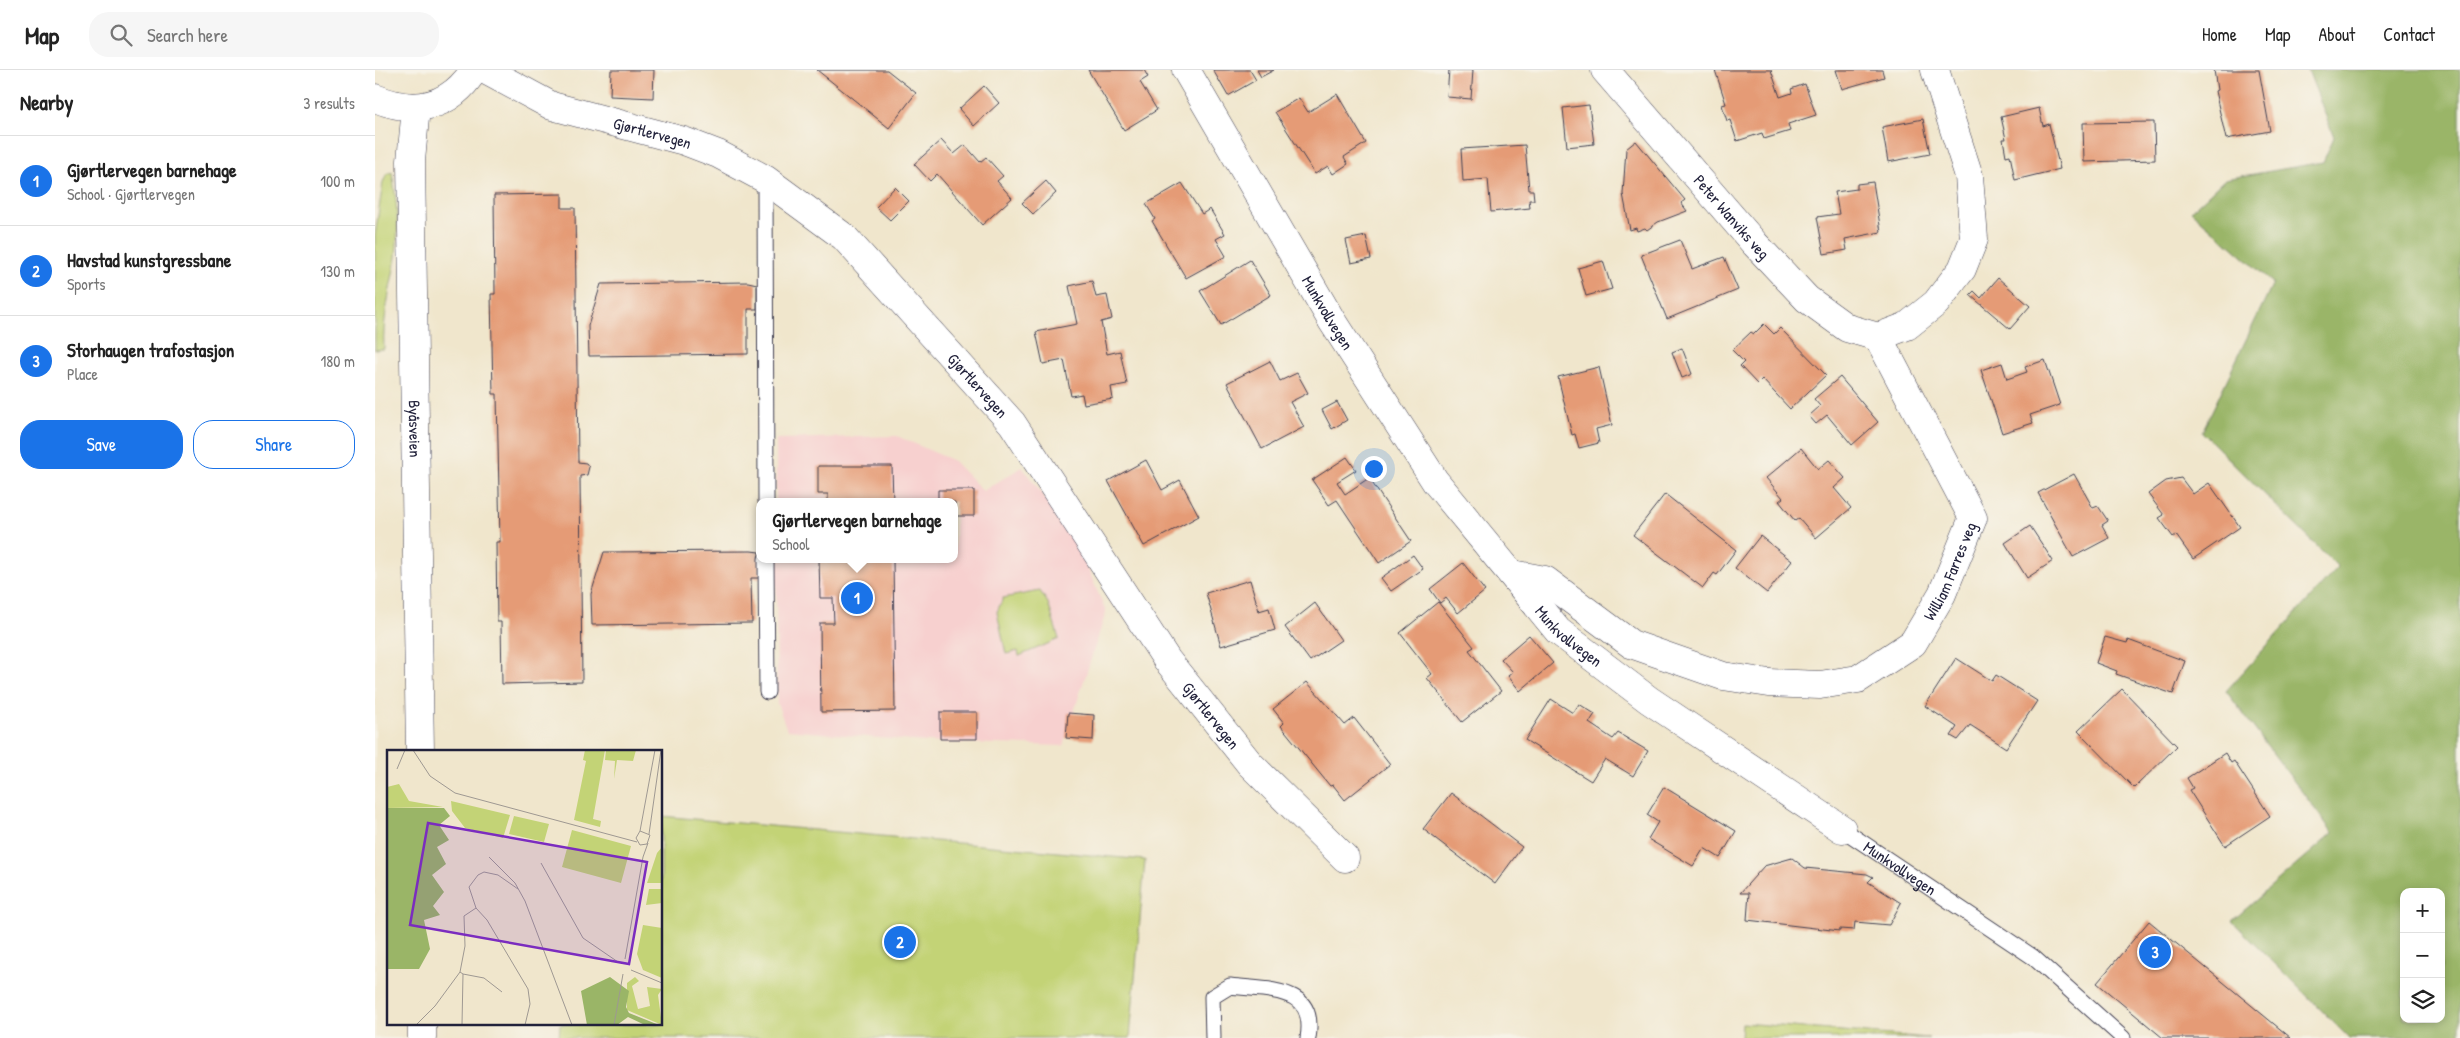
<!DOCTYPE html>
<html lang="en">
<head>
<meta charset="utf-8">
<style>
  :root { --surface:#fff; --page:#f6f6f6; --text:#222; --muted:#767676; --line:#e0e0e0; --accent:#1a73e8 }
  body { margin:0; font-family:"Patrick Hand",sans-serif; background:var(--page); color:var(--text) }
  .controls { position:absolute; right:15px; bottom:15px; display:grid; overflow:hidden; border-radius:10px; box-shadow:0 2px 8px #0003 }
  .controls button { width:45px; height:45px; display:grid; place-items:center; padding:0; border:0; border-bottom:1px solid var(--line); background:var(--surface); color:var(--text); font:25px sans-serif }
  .you { position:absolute; left:998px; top:398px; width:18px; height:18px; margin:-12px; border:4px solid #fff; border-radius:50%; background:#1a73e8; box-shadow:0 0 0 8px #1a73e833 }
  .badge { display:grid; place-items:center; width:32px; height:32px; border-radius:50%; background:var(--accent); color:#fff; font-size:16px; font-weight:700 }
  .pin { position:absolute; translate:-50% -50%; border:2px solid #fff; box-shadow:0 1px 5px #0006 }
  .popup { position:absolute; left:381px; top:428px; width:202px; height:65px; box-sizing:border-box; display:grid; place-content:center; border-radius:10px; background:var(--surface); filter:drop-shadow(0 1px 4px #0005); font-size:16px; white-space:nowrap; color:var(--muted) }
  .popup b { font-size:19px; color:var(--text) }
  .popup::after { content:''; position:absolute; left:50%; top:100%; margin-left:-10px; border:10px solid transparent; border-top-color:var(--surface) }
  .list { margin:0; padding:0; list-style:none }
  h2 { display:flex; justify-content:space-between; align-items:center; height:65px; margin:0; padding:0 20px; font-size:21px }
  h2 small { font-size:16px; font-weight:400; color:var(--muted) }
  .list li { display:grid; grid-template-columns:32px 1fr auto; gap:15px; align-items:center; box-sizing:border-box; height:90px; padding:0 20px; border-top:1px solid var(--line) }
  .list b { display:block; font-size:19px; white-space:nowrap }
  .list p { margin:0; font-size:16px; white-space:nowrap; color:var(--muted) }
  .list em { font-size:16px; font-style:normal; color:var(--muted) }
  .actions { display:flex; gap:10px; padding:15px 20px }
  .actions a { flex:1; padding:11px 0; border:1px solid var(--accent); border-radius:20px; text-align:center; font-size:18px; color:var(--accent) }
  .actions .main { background:var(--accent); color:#fff }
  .icon { flex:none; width:28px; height:28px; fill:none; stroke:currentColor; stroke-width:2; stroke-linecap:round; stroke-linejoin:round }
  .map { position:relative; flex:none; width:2085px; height:968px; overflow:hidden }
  header { display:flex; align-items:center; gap:30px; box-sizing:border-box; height:70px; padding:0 25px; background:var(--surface); border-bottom:1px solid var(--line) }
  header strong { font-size:24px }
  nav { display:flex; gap:28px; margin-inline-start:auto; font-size:18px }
  .search { width:350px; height:45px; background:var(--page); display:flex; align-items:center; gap:12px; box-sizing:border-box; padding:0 18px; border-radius:20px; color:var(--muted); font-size:19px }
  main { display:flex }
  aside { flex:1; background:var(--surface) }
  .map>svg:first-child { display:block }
</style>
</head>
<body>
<header>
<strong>Map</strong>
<div class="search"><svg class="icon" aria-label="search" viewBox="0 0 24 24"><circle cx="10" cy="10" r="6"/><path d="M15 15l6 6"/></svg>Search here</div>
<nav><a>Home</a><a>Map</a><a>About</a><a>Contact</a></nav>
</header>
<main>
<aside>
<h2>Nearby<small>3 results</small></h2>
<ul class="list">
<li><span class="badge">1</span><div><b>Gjørtlervegen barnehage</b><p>School · Gjørtlervegen</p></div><em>100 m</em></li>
<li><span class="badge">2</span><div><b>Havstad kunstgressbane</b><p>Sports</p></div><em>130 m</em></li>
<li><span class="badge">3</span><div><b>Storhaugen trafostasjon</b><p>Place</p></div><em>180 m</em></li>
</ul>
<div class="actions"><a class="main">Save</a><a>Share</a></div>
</aside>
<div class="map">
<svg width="2085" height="968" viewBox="0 0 2085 968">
  <rect width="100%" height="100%" fill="#f7f3e8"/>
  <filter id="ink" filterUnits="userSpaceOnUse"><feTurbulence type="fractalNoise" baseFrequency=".02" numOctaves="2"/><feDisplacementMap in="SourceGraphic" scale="10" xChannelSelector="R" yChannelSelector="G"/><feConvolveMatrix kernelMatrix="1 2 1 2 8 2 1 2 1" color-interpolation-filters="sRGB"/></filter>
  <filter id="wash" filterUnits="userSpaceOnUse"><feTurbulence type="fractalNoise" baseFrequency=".0096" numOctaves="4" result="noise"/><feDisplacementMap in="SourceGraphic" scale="20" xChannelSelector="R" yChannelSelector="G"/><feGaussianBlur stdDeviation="1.12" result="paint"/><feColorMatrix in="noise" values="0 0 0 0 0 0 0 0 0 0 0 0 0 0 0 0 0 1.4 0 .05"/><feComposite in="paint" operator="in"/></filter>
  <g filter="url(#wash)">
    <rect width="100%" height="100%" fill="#f0e6cc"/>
    <path fill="#f7d0cf" d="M522,366L579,391L608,421L647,397L685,448L704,477L731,542L688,676L550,672L412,660L402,633L401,489H580V432H401V369Z"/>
    <path fill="#c3d376" stroke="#727a58" d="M17,102C22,130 24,160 21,187C16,218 7,248 9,279L0,280V166L8,112L12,104Z
      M665,521L673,533L684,569L644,586L643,581L631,584L622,542L628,528Z
      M286,746L770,790L755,968H184L185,954H286Z
      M1367,953L1554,968H1366Z"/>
    <path fill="#9ab567" stroke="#5e6c51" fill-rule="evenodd" d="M1933,0H2085V968H1974L1857,851L1958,763L1851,621L1963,497L1827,362L1898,213L1816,141L1850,109L1948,92L1959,67ZM2029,822H2066V949H2029Z"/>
    <g id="blocks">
      <path fill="#e59b76" d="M236,0H279L278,28L235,26Z
        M442,0H512L541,23L514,58Z
        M713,0H769L773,7L765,12L782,40L749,60Z
        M838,0H875L881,10L853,26Z
        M882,0H899L886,7Z
        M1074,0H1098L1096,29L1072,27Z
        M1340,0H1396L1405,27L1417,23L1416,19L1430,14L1441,45L1413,54L1415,61L1389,69L1387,63L1362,71L1355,50L1352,51L1347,35L1351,34Z
        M1461,0H1507L1509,7L1467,19Z
        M1839,0H1884L1895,61L1851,69L1840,21L1842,20Z
        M609,16L624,33L599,56L584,39Z
        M962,24L991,73L969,87L973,94L958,104L953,96L940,104L900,42L924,28L933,42Z
        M1214,35L1219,74L1192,77L1188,38Z
        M1664,38L1668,56L1674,54L1685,99L1640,110L1635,85L1631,86L1628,69H1631L1626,47Z
        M1548,49L1555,84L1513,92L1507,57Z
        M1779,52L1780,90L1709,92L1708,53Z
        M566,70L579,84L590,75L605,92L611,87L628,106L622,111L637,128L607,155L562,104L555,111L539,94Z
        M1261,71L1310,130L1306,133L1312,141L1283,152L1272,160L1270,158L1262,161L1261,158L1255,160L1248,124L1251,79Z
        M1150,75L1154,120H1158L1159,130H1154L1155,138L1116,142L1113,109L1088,111L1086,79Z
        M671,111L681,123L658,144L647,133Z
        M1498,112L1506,162L1470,169L1472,180L1449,184L1442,147L1464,144L1460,122L1482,119V114Z
        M807,113L827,144L835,139L850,164L841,169L851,186L811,208L777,151L780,149L771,134Z
        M520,117L534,131L515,150L501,137Z
        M187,124V138H200L203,392L211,393L214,397L212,405L205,406L207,612L127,614L126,552H122L121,472H125L122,324H118L116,224H120L119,125Z
        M991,166L996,189L976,193L971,170Z
        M1305,170L1317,199L1349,187L1363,220L1292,249L1266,185Z
        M875,190L896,225L846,255L825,221Z
        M1228,191L1237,219L1211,226L1203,198Z
        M1623,208L1655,236L1635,259L1595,225L1599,221L1606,228Z
        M717,211L721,227L732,225L737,249L726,252L732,284L745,281L752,314L736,317L738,329L709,334L707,324L696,326L689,290L668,294L661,262L702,254L694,216Z
        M373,212L382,214V239H373V284L214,286L213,256L226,214Z
        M1389,254L1399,264L1405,258L1451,305L1415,339L1387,309L1382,314L1365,296L1369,292L1357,280L1376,262L1379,264Z
        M1307,278L1317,304L1307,308L1297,282Z
        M1670,290L1685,335L1655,345L1658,353L1627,363L1606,300L1627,293L1632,309L1652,302L1650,297Z
        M895,291L905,311L922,303L933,323L915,332L929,357L887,379L852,313Z
        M1224,297L1237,355L1221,359L1224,373L1204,378L1200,364L1197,365L1183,307Z
        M1465,307L1503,352L1477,375L1452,345L1441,354L1434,346L1445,336L1439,329Z
        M962,332L972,350L957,359L947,340Z
        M1426,378L1443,399L1454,390L1470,408L1459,418L1476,438L1441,468L1424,448L1420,451L1404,431L1408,428L1391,408Z
        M972,387L981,400L962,412L970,424L994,408L1036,471L1004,493L962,430L954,435L937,410Z
        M771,390L787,420L805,410L824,446L769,476L733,411Z
        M443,396H517L518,432H453V424H443Z
        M1699,404L1718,438L1723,436L1733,451L1727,455L1734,468L1698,487L1663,423Z
        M1806,408L1818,424L1834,413L1865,457L1818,489L1801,465L1798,467L1784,448L1789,445L1773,424L1791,411Z
        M563,420H599V446H580V432H563Z
        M1290,424L1361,480L1342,505L1339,503L1328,518L1258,465Z
        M1655,456L1678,491L1652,508L1630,473Z
        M1385,466L1417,491L1392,523L1360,498Z
        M376,481L384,482L385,508H376L377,553L217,555L216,524L229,482Z
        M1038,485L1048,499L1016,521L1006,508Z
        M444,489H518L520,641L446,642L445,553H459L458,528H445Z
        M1088,493L1110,521L1083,543L1071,528L1065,533L1055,519Z
        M875,510L884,541L894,538L900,560L846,576L831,523Z
        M1063,532L1099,577L1094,580L1126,621L1087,652L1052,608L1057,604L1025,563Z
        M940,533L966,570L935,591L910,557Z
        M1154,565L1178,593L1145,621L1133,606L1138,602L1126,589Z
        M1730,567L1752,573L1753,570L1810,591L1798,624L1741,604L1742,601L1721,593Z
        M1581,588L1617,611L1621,605L1662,631L1631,678L1595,655L1583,670L1576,666L1582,657L1550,636Z
        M932,612L970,655L979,648L1015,694L970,730L958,715L955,716L906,656L909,653L898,639Z
        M1747,619L1802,676L1759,718L1703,661Z
        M1176,629L1198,643L1204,634L1220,644L1214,653L1238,669L1243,663L1273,681L1258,706L1230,689L1216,711L1150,670Z
        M565,642H602V669H565Z
        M693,643L719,645L718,670L691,668Z
        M1850,683L1856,693L1859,691L1895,746L1850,776L1814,720L1818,718L1812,708Z
        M1289,717L1361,761L1345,788L1329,778L1318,796L1273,769L1283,752L1272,745Z
        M1076,723L1147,777L1120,814L1048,759Z
        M1417,788L1430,798L1492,804L1498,807L1493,812L1526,833L1514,855L1480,852L1479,860L1465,859V861L1372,850L1374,823H1365L1389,796Z
        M1774,851L1916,968H1788L1722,913Z"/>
    </g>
  </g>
  <g filter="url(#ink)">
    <use href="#blocks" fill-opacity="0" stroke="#413f51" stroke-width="1"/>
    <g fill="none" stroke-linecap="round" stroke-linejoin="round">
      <defs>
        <g id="service">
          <path d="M390,109L391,432"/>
          <path d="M391,489L392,622"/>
          <path id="s1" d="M1467,759L1658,887L1748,968"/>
          <path d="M838,968L837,927L855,916C893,921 942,915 933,968"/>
        </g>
        <g id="minor">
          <path id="s2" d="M110,0L177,36L309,71L343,84L390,109L469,167L637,353L792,590L875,694L970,788"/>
          <path id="s3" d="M811,0L957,251L1060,411L1183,561L1274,630L1467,759"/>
          <path id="s4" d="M1230,0L1380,174L1432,229L1472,258L1503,267"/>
          <path d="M1503,267L1532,256L1561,233L1587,199L1599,169L1594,106L1560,0"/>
          <path id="s5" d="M1137,504L1170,510L1256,574L1348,606L1394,613L1445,615L1483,609L1538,573L1567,524L1598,448L1503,267"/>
        </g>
        <g id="secondary">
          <path d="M0,28C40,45 75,38 99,0"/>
          <path id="s6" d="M41,37L36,91L45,682"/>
          <path d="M47,968V954"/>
        </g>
      </defs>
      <use href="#service" stroke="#413f51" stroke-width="17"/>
      <use href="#minor" stroke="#413f51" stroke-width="29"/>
      <use href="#secondary" stroke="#413f51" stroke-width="29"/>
      <use href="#service" stroke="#fff" stroke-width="15"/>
      <use href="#minor" stroke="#fff" stroke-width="28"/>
      <use href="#secondary" stroke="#fff" stroke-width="28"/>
    </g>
  </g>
  <g text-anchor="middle" stroke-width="5" stroke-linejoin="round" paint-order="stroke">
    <g font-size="16" fill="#22223b" stroke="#f7f3e8">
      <text dy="6" stroke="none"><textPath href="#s2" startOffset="180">Gjørtlervegen</textPath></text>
      <text dy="6" stroke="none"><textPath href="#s4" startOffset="194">Peter Wanviks veg</textPath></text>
      <text dy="6" stroke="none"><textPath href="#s3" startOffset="281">Munkvollvegen</textPath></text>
      <text dy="6" stroke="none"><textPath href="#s2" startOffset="600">Gjørtlervegen</textPath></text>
      <text dy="6" stroke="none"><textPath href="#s6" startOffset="322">Byåsveien</textPath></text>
      <text dy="6" stroke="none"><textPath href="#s5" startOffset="521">William Farres veg</textPath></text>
      <text dy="6" stroke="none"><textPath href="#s3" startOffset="686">Munkvollvegen</textPath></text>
      <text dy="6" stroke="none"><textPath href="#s2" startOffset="1005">Gjørtlervegen</textPath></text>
      <text dy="6" stroke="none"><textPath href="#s1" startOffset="70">Munkvollvegen</textPath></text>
    </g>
  </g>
  <g transform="translate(12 680)">
    <rect width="275" height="275" fill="#f0e6cc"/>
    <path d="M198,0H218L206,69L214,71L213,77L187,70L199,11L196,10ZM219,0H249L246,11L230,10L227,29L228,11L218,10ZM12,34L22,51L56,57L0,58V37ZM64,51L123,65L116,88L78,78L65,61ZM127,66L162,74L157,92L122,84ZM185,80L244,96L234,133L175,117ZM275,97V133H260L270,103ZM262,139H275V153L259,155ZM256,175L275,178V228L256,220L250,204ZM248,227L252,231L245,236L251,259L263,256L260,237L275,239L271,245L275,275L240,260V233Z" fill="#c3d376"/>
    <path d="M0,58H57L63,66L52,75L62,90L50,97L59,114L45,125L57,142L46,156L53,165L37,170L43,199L32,219H0ZM223,227L242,241L239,257L242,263L272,275H258L241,267L230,275H200L194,241Z" fill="#9ab567"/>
    <path fill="none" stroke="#9e9892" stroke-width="1" d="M26,0L43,26L68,43L250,92M10,19L18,0M253,81L263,85L260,94L253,95L249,88L253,81L268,0M262,84L274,0M102,107L128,133L138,151L185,275M154,113L196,188L231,212M89,158L100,170L141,239L143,254L138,275M89,158L82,137L91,125L97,122L111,125L131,139M238,209L256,107L261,93M244,220L275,233M76,224L97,228L115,242M29,275L48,256L73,222M75,275L76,224L73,222L78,196L77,166L89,158M227,275L236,224"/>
    <path fill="#7b2cbf" fill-opacity="0.15" stroke="#7b2cbf" stroke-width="2.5" d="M41,73L260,112L242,214L23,175Z"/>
    <rect width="275" height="275" fill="none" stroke="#22223b" stroke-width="2.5"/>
  </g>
</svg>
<div class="controls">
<button>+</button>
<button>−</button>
<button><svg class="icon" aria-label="layers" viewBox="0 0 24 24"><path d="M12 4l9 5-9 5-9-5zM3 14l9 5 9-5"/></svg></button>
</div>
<div class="you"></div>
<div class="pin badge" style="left:482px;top:528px">1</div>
<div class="popup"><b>Gjørtlervegen barnehage</b>School</div>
<div class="pin badge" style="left:525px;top:872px">2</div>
<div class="pin badge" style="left:1780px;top:882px">3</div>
</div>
</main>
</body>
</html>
